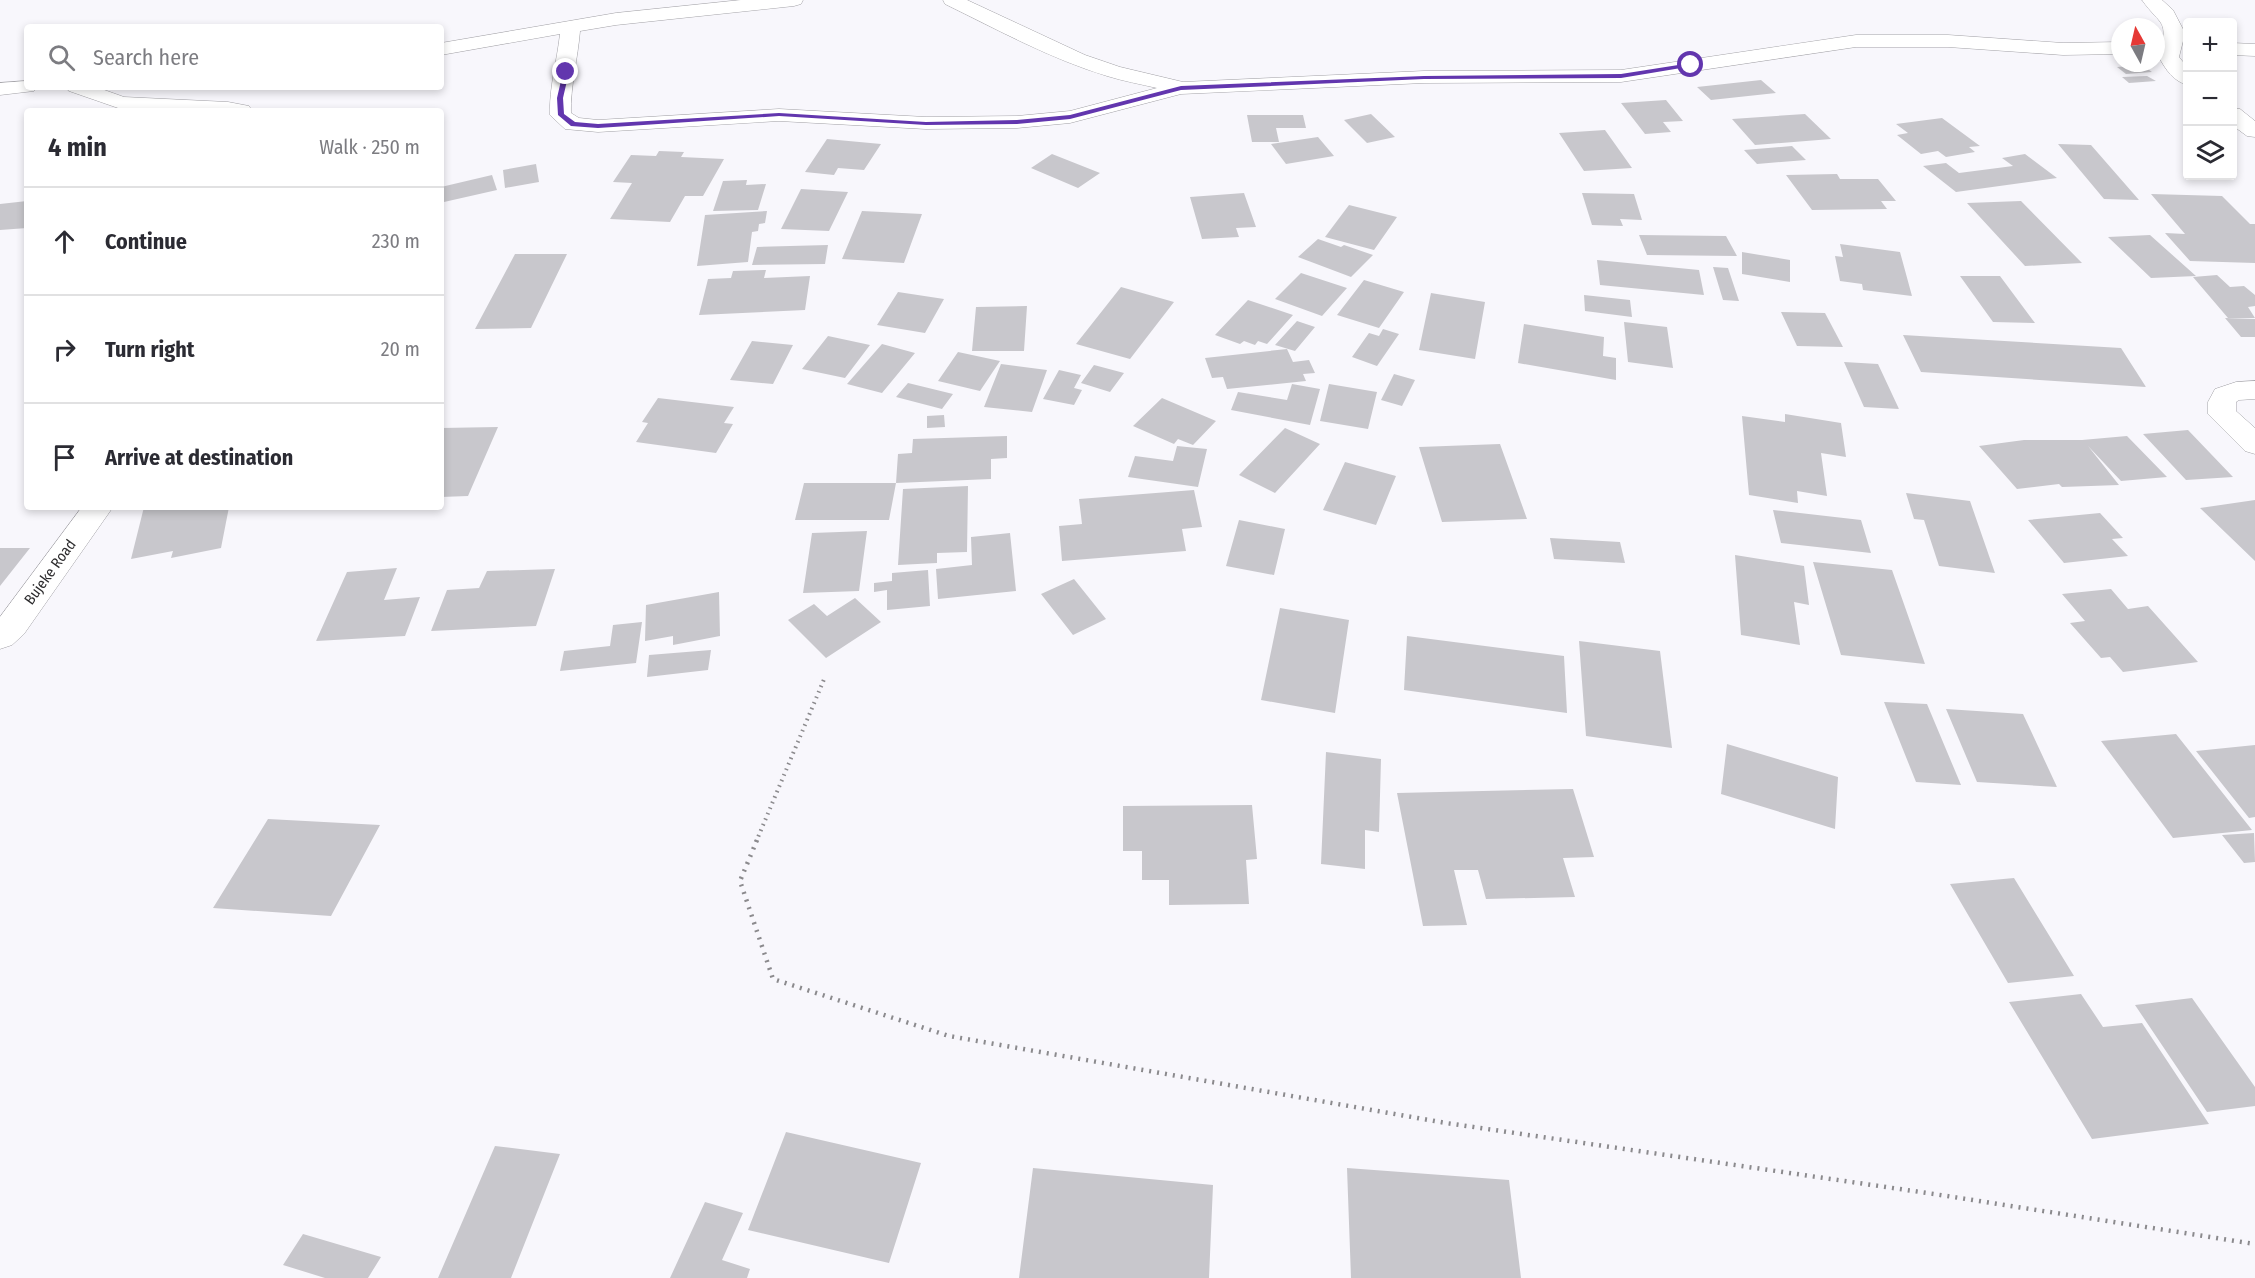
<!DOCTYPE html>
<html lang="en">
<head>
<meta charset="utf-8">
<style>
  :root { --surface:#fff; --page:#f7f7f7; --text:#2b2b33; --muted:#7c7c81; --line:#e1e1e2 }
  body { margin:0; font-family:"Fira Sans Condensed",sans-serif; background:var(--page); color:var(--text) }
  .controls { position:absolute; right:18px; top:18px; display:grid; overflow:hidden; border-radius:6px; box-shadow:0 3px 9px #0003 }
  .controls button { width:54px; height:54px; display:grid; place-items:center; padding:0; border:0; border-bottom:2px solid var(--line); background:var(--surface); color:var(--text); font:30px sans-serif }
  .compass { position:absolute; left:2111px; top:18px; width:54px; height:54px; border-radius:50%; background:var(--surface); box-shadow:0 3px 9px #0003; rotate:352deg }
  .stop { position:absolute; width:18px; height:18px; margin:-14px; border:4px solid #6236ae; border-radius:50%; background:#fff }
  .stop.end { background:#6236ae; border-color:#fff; box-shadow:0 2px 6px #0008 }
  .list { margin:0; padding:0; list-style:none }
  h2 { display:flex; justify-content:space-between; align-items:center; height:78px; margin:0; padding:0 24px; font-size:26px }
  h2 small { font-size:20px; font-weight:400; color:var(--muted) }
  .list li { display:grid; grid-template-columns:39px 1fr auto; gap:18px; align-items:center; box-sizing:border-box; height:108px; padding:0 24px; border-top:2px solid var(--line) }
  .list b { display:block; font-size:22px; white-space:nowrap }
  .list em { font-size:20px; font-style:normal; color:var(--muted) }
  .icon { flex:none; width:33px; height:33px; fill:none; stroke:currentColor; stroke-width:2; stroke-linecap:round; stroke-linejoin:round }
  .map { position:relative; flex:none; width:2255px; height:1278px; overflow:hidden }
  .search { position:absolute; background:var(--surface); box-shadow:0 3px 9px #0003; left:24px; top:24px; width:420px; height:66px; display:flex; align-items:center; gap:15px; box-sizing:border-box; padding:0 21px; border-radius:6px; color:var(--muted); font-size:22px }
  .panel { position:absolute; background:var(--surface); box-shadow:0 3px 9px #0003; left:24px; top:108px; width:420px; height:402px; border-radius:6px }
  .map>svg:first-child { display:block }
</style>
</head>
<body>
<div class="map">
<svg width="2255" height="1278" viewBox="0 0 2255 1278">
  <rect width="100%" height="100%" fill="#f8f7fc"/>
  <path fill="#c8c7cc" d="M2142,65L2152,72L2126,74L2117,67Z
    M2147,76L2156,81L2129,83L2122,77Z
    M1761,80L1776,93L1711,100L1697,87Z
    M1666,100L1683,121L1663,122L1671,132L1645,134L1621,103Z
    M1371,114L1395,137L1367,143L1344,120Z
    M1805,114L1831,139L1755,145L1732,119Z
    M1247,115H1303L1306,128H1276L1279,142H1252Z
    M1942,118L1980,146L1969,147L1975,152L1946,157L1938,151L1921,154L1897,135L1908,133L1896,124Z
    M1605,130L1632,168L1584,171L1559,133Z
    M1318,137L1334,156L1286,164L1271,144Z
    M827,139L881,144L864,170L838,168L834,175L805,172Z
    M2058,144L2091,145L2139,200L2104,199Z
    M1792,146L1806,160L1757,164L1744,150Z
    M659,151L684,152L681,157L724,159L703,196H685L670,222L610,219L632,183L613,182L631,155L656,156Z
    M1052,154L1100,173L1078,188L1031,168Z
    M2025,154L2057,178L1956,192L1923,166L1946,163L1959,173L2013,166L2002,158Z
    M536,164L539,182L505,188L503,170Z
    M1837,174L1840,179H1878L1896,201H1881L1887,209L1812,210L1786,175Z
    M492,175L497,190L444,202L441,187Z
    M747,180L746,185L766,184L758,210L713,211L723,181Z
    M801,189L848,192L829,231L781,229Z
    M1244,193L1256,227L1236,228L1239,237L1202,239L1190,197Z
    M1582,193L1634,194L1642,220L1620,219L1623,226L1592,225Z
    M2151,194L2222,196L2250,224H2255V263L2190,261L2165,233L2185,234Z
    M27,201V228L0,230V204Z
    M2021,201L2082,263L2025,266L1967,203Z
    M1349,205L1397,217L1374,250L1325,237Z
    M767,211L765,223L759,224L758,231L752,232L748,262L697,266L705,215Z
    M862,211L922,214L904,263L842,259Z
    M1639,235L1726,236L1737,256L1647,255Z
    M2150,235L2196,276L2151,278L2108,237Z
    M1318,239L1341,247L1344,245L1373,255L1351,277L1298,257Z
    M1840,244L1900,252L1912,296L1863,290L1862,284L1840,281L1835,256L1843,257Z
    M828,245L825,264L752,265L757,247Z
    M1742,252L1790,260V282L1742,274Z
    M515,254H567L531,328L475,329Z
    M1597,260L1699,270L1704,295L1600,285Z
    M1713,267L1728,268L1739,301L1723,300Z
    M766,270L764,278L810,276L805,310L699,315L708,279L731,278L733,271Z
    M1301,273L1347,288L1322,316L1275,299Z
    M2217,275L2230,287L2244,286L2255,295V306L2248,307L2255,318H2228L2193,277Z
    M1960,276H2000L2035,323L1993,322Z
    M1364,280L1404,292L1379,328L1337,315Z
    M1121,287L1174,302L1130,359L1076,344Z
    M898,292L944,299L925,333L877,325Z
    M1431,293L1485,302L1475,359L1419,350Z
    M1584,295L1630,300L1632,317L1585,311Z
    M1248,300L1293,315L1267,344L1258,341L1255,345L1244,341L1240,344L1215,335Z
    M1027,306L1024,351H972L976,307Z
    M1781,312L1825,313L1843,347L1797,346Z
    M2225,318L2255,319V337H2241Z
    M1297,321L1315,327L1295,351L1275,345Z
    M1624,322L1667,327L1673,368L1628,362Z
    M1524,324L1604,337L1603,356L1616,358V380L1518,363Z
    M1383,329L1399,334L1377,366L1352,357L1369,333L1379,336Z
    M1903,335L2121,348L2146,387L1921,372Z
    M828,336L870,345L845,378L802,369Z
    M752,341L793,345L773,384L730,380Z
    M882,344L915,353L882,393L847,384Z
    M1287,349L1293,362L1309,360L1315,373L1303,374L1306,381L1227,389L1223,377L1212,378L1205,358Z
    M958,352L1000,361L980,391L938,381Z
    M1844,362L1878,364L1899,409L1864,407Z
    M1001,364L1047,370L1032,412L984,407Z
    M1094,365L1124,373L1110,392L1081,383Z
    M1059,370L1081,375L1074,388L1082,390L1074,405L1043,399Z
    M1394,374L1415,380L1402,406L1381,400Z
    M908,383L953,394L942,409L896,397Z
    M1292,384L1320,389L1310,425L1231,410L1238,392L1287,400Z
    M1329,384L1377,392L1368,429L1320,421Z
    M658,398L734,407L724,423L733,424L716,453L636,442L648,423L642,422Z
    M1162,398L1216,421L1193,445L1178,439L1174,444L1133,426Z
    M1785,414L1841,423L1846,457L1821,453L1827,496L1797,491L1798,503L1749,495L1742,416L1785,422Z
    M944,415L945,427L927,428V416Z
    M498,427L468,496L441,497V428Z
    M1285,428L1320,444L1275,493L1239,475Z
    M2188,430L2233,477L2186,480L2143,434Z
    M1007,436V458L991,459V479L896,483L898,454L912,453L913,439Z
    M2127,436L2167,477L2121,481L2088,446L2119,485L2062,487L2059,484L2017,489L1979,446L2024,440H2082Z
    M1500,444L1527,519L1442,522L1419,447Z
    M1177,446L1207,449L1198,487L1128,477L1135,456L1173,461Z
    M1345,462L1396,476L1376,525L1323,510Z
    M804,483H896L889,520H795Z
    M968,486L967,552L937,553V563L898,565L903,489Z
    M1194,490L1202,527L1182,529L1186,551L1062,561L1059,526L1082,524L1079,499Z
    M1906,493L1970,501L1995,573L1939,566L1924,520L1914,519Z
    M2255,500V561L2200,508Z
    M144,507H229L221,548L171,558L173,551L131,559Z
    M1773,510L1861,520L1871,553L1781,543Z
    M2100,513L2123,538L2112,539L2128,556L2064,563L2028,520Z
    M1239,520L1285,529L1274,575L1226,566Z
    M867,531L859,591L803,593L812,533Z
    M1010,533L1016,591L938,599L936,569L972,565L971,537Z
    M1550,538L1620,542L1625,563L1554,559Z
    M0,548H30L0,586Z
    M1735,555L1804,566L1809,605L1794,602L1800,645L1741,635Z
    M1813,562L1892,570L1925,664L1841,655Z
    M397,568L384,600L420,597L405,636L316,641L347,572Z
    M555,569L536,626L431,631L447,590L479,588L487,571Z
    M928,570L930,606L887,610V590L874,592V583L892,581V573Z
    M1074,579L1106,619L1073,635L1041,594Z
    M2111,589L2128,609L2148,606L2198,662L2123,672L2110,657L2101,658L2070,623L2085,621L2062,594Z
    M719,592L720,636L673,645V636L645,641L646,605Z
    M855,598L881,622L826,658L788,620L814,604L827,616Z
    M1280,608L1349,620L1335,713L1261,700Z
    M642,622L636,663L560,671L564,651L610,646L613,625Z
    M1407,636L1564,656L1567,713L1404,690Z
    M1579,641L1660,651L1672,748L1586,736Z
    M711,650L708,670L647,677L649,655Z
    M1884,702L1927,704L1961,785L1916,782Z
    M1946,709L2023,714L2057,787L1977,782Z
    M2176,734L2252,830L2173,838L2101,741Z
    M1727,744L1838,777L1835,829L1721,794Z
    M2255,745V817L2249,818L2196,751Z
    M1326,752L1381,759L1379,832L1365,830V869L1321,864Z
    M1573,789L1594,857L1563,858L1575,897L1486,899L1478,870H1454L1467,925L1423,926L1397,793Z
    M1252,805L1257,859L1246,860L1249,904L1169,905V880H1142V851H1123V806Z
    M268,819L380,825L331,916L213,908Z
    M2254,833L2255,862L2244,863L2222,835Z
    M2014,878L2074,976L2008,983L1950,884Z
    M2081,994L2103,1027L2142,1023L2209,1124L2092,1139L2009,1002Z
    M2192,998L2255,1087V1106L2207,1112L2135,1005Z
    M786,1132L921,1163L889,1263L748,1230Z
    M495,1146L560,1154L511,1278H438Z
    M1033,1168L1213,1185L1209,1278H1019Z
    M1347,1168L1509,1180L1521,1278H1351Z
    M705,1202L743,1213L722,1260L750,1269L747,1278H670Z
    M303,1234L381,1257L368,1278H325L283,1265Z"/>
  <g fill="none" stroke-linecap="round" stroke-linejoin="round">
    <defs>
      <path id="minor" d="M741,0H803L801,4L794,6L616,25L580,31C578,57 570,88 571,113L579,118L598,120L779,109L926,117L1017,116L1070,111L1157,88C1140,84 1123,81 1107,76C1051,59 998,30 945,4L943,0H967L1085,55L1120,67L1183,82L1424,71L1621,70L1856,35H1948L2063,43L2120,42V54L2063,55L1948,47H1856L1621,82L1424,83L1181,94L1070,123L1017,128L926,129L779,121L598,132L565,129L550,115C549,88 557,61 560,34L441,55V43L616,13Z
        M2142,0H2162L2173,10L2185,33L2179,57L2188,68V85C2174,82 2165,69 2159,57C2169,18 2162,28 2142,0Z
        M2232,43L2255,44V56L2232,55Z
        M27,81V87H37L34,91L0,95V83Z
        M66,87H96L124,97L228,102L249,106L252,111L121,109L69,91Z
        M2232,108L2240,109L2255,121V137L2247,136L2232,125Z
        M2255,381V399L2239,400L2236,402V411L2255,428V454L2245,451L2208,414V402L2215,389L2236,382Z
        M82,507H113L24,634L12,645L0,649V617Z"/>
    </defs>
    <use href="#minor" stroke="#a1a0a5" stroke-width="1"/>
    <path stroke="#8b8a8d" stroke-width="4" stroke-dasharray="1.5 4.5" stroke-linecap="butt" d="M756,842L825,677"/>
    <path stroke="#8b8a8d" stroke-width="4.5" stroke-dasharray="2 6" stroke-linecap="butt" d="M757,840L740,881L773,979L949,1036L1446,1123L1934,1194L2255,1244"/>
    <use href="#minor" fill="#fff" fill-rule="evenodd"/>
  </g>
  <path fill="#6236ae" d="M1691,63L1693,66L1621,78L1424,79L1181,90L1070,119L1017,124L926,125L779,116L598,128L571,126L558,115L557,98L563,72L566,70L569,72L563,98L564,114L575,122L598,124L779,113L926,122L1017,120L1070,115L1181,86L1424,76L1621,74Z"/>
  <g text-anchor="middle" stroke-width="6" stroke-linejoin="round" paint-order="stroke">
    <g font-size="15" fill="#2d2c2e" stroke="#fff">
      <text transform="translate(50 572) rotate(-54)" y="5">Bujeke Road</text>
    </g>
  </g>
</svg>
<div class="controls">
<button>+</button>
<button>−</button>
<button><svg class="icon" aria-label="layers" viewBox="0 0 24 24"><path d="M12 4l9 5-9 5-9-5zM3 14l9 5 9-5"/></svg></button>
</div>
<svg class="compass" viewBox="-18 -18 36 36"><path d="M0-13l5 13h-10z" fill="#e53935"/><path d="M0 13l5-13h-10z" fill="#7c7c81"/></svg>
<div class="stop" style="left:1691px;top:65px"></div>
<div class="stop end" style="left:566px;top:72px"></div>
<div class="search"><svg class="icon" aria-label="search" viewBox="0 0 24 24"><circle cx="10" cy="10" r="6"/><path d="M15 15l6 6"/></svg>Search here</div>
<section class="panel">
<h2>4 min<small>Walk · 250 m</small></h2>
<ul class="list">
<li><svg class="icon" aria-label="ahead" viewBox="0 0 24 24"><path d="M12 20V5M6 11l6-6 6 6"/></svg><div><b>Continue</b></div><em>230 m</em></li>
<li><svg class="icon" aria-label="right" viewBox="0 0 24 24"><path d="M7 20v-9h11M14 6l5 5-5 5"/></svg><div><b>Turn right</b></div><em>20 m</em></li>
<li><svg class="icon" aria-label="arrive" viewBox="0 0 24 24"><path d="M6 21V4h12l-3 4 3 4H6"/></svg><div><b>Arrive at destination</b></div></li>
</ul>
</section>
</div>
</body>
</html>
